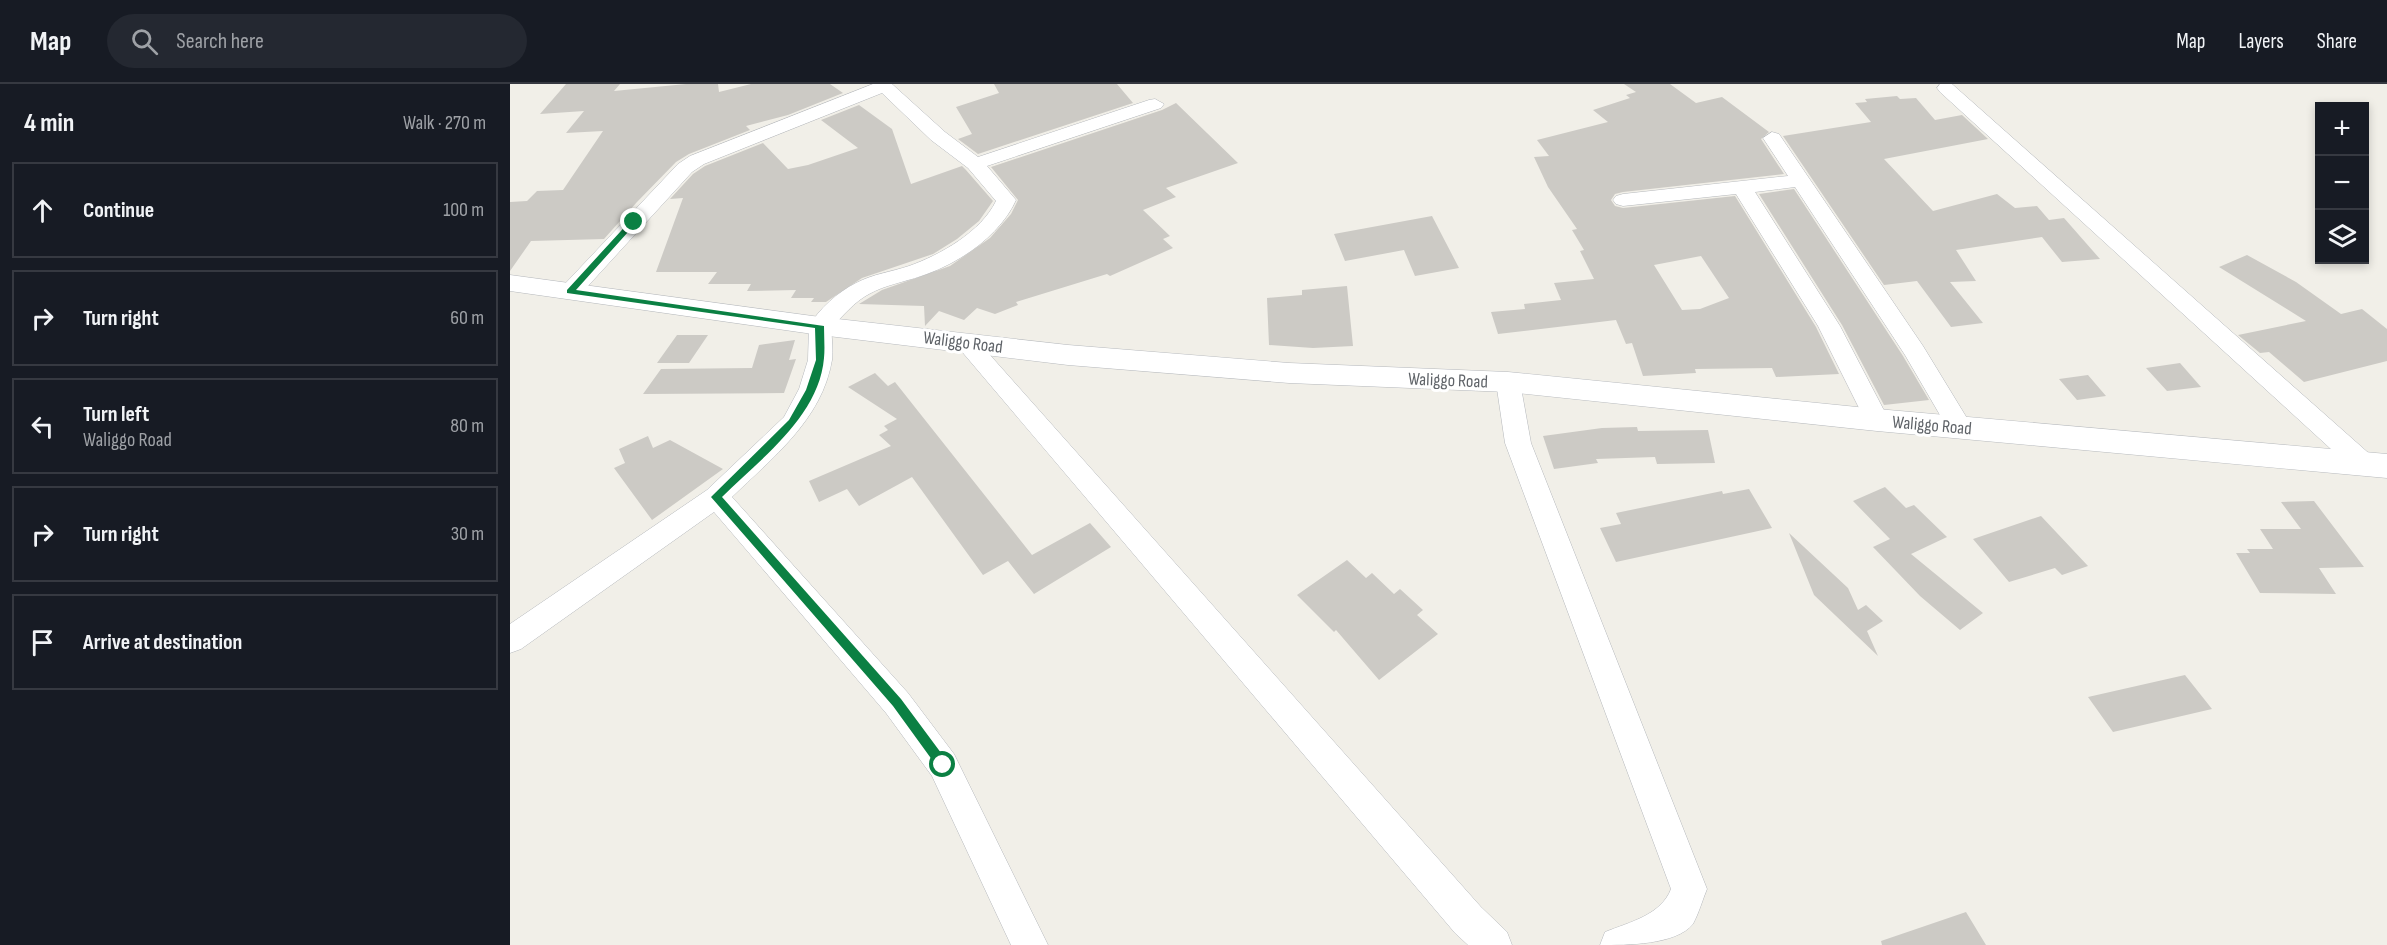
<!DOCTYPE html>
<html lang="en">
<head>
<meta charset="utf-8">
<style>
  :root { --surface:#171b24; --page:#242831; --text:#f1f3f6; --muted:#9ea1a6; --line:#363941 }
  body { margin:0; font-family:"Sofia Sans Condensed",sans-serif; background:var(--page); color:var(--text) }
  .controls { position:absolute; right:18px; top:18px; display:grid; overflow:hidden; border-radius:0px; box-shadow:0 3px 9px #0003 }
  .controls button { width:54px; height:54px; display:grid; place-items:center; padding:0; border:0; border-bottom:2px solid var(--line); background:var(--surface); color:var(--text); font:30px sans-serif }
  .stop { position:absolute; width:18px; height:18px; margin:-14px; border:4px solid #0b8043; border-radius:50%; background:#fff }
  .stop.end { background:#0b8043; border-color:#fff; box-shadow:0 2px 6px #0008 }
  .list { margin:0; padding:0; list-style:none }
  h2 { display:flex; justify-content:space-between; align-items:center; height:78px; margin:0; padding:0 24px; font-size:26px }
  h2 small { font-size:20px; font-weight:400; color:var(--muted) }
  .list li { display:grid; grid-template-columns:39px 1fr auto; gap:18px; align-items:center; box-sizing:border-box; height:96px; margin:0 12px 12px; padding:0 12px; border:2px solid var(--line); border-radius:0px }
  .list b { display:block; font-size:22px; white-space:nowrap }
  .list p { margin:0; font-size:20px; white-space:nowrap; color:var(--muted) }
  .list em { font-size:20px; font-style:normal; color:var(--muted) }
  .icon { flex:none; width:33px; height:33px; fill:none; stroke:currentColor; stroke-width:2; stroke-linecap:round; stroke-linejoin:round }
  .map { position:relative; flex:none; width:1877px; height:861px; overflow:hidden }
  header { display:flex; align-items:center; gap:36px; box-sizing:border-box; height:84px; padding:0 30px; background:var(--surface); border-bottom:2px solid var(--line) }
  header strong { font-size:28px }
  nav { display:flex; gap:33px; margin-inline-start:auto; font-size:21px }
  .search { width:420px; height:54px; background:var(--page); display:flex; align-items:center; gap:15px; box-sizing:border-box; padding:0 21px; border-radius:33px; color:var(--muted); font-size:22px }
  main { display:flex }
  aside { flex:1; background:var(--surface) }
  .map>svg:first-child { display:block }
</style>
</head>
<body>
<header>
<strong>Map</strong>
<div class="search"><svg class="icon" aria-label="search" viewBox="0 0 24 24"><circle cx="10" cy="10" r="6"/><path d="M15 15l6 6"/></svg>Search here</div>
<nav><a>Map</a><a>Layers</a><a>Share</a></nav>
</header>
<main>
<aside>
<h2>4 min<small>Walk · 270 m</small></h2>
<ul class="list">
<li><svg class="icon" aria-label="ahead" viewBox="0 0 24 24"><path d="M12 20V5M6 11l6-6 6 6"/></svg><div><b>Continue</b></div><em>100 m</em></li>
<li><svg class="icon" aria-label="right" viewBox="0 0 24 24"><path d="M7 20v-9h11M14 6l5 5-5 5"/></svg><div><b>Turn right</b></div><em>60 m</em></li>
<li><svg class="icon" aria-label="left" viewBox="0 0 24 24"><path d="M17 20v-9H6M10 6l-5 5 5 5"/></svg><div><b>Turn left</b><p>Waliggo Road</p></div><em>80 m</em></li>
<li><svg class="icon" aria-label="right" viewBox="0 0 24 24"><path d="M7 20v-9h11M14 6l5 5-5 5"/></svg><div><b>Turn right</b></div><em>30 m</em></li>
<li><svg class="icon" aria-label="arrive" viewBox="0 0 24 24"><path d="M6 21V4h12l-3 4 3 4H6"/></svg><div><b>Arrive at destination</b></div></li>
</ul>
</aside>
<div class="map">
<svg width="1877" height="861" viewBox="0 0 1877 861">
  <rect width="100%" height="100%" fill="#f1efe8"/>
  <path fill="#cccac5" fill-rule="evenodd" d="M56,0H110L104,7L176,0H208L209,8L241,0H320L333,9L278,31L236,42L240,46L179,70L166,78L127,118L94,155L21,157L0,187V118L17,117L27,107L53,106L93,47L56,49L74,27L30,30Z
    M484,0H607L623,19L468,70L448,55L462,50L446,23L489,9Z
    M1114,0H1160L1186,19L1212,13L1259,48L1251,55L1274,90L1113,108L1105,110L1101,116L1105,122L1113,124L1225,112L1306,243L1329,290L1266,293L1262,284L1185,285L1186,289L1133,292L1122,259L1116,260L1106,236L988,250L981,228L1015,225L1014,220L1051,216L1044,199L1084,195L1070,167L1074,166L1062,146L1067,145L1038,103L1024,73L1039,72L1027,56L1098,38L1083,26L1120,14L1116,11L1126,8ZM1191,172L1219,214L1190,225L1172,226L1144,181Z
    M1387,12L1390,15L1406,14L1425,36L1452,31L1478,55L1374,75L1423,127L1487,110L1505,124L1527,122L1539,136L1554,134L1590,175L1552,178L1532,153L1446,166L1466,197L1440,198L1473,239L1441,243L1407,197L1374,201L1273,52L1361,38L1345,19L1357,18L1355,15Z
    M666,19L728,79L656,104L666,113L633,126L660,152L653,155L663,164L600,192L597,190L506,218L508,221L485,230L467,224L454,236L429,227L415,242L414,222L349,220L372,206L440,182L480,154L501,130L508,116L481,83L652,26Z
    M349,21L382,45L401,100L452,82L456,86L483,117L469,137L447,155L423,170L352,194L316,218H301L304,214H281L286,206L237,207L241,200H198L207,188H146L173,114L160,115L183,90L195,82L253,59L278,85L298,81L348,64L311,36Z
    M1284,105L1393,272L1419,316L1374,321L1332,241L1249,110Z
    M922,132L949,184L905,192L894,166L835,177L824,150Z
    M1737,171L1786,198L1831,230L1852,225L1877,245V277L1794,298L1759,268L1750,269L1728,251L1796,237L1709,183Z
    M837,202L843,262L803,264L759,261L757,214L792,211V206Z
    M167,251H198L179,279H147Z
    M285,256L279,276L286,275L274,309L133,310L151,285L242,284L249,261Z
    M1670,279L1691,303L1657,307L1636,284Z
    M365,289L378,302L385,298L522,471L580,439L601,463L524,510L498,477L473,491L402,393L349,422L337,405L309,418L299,397L381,362L369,351L378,346L374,342L387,335L338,303Z
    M1578,291L1596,312L1567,316L1549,295Z
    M1127,343L1128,347L1198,346L1205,379L1147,380L1145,373L1086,375L1088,379L1044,385L1033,352L1092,344Z
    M138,352L143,364L160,356L213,385L142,436L104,384L115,379L109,365Z
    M1375,403L1396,424L1404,421L1437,453L1401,470L1473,529L1450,546L1410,512L1363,463L1380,455L1343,417Z
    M1239,405L1262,444L1106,478L1090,444L1111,440L1106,429L1212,407L1213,410Z
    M1804,417L1854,483L1809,484L1826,510L1750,509L1726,469H1740L1737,465H1763L1750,445H1791L1771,418Z
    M1531,432L1578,482L1552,491L1545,484L1499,498L1463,455Z
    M1279,449L1338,504L1348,526L1356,521L1373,537L1357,547L1368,572L1304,511Z
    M837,476L856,494L862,489L884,510L890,505L913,526L907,531L928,550L869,596L826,546L824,548L787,511Z
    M1675,591L1702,625L1603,648L1578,613Z
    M1456,828L1476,861H1372L1371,857Z"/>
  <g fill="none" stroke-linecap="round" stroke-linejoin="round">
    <defs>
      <path id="minor" d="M363,0H382L435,48L468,73L639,16L645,15L654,20L651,24L477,82L506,116C490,152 448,180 411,192C394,198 375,201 359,210C344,218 333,232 321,244C322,254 323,266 322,276C312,336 262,374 222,413L398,609L444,670L538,861H501L422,692L376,629L204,428L11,565L0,569V540L197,406L274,333L289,305L298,276L299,242C309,225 328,208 346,199C363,190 381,188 399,182C430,171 471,148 486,117L458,84L421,56L372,9L194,80L182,88L68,213H52L49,208L52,203L168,80L180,72Z
        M1430,0H1442L1863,373L1867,380L1863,387L1854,390L1845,387L1430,8L1427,4Z
        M1262,48L1269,50L1413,262L1463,344L1459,350L1450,353L1441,350L1395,271L1285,103L1245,108L1330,242L1379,336L1376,342L1367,345L1358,342L1308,242L1226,110L1113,122L1106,120L1103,116L1106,112L1113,110L1278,92L1253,54Z
        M456,250L464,253L971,823L997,848L1002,861H958L945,849L448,263L444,258L448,253Z
        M998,290L1007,292L1010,298L1021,359L1197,805C1192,817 1189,829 1183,840C1166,861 1117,861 1090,861L1095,848C1120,838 1151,831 1161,805L995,359L986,298L989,292Z"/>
      <path id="tertiary" d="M0,191L310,233L558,261L779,279L998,288L1367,325L1877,370V394L1367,347L998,308L779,299L558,281L310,251L0,207Z"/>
    </defs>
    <use href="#minor" stroke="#b5b8bc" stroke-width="1"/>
    <use href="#tertiary" stroke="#b5b8bc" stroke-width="1"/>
    <use href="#minor" fill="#fff" fill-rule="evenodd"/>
    <use href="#tertiary" fill="#fff" fill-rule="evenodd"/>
  </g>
  <path fill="#0b8043" d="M121,136L127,138L66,206L314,242C314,253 315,264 314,274C309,333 250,375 212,413L391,615L437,677V684H428L383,622L201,413L279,336L296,306L306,276L305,244L57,209V206Z"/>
  <g text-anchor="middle" stroke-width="6" stroke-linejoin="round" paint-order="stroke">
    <g font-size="18" fill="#5f6368" stroke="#fff">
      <text transform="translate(453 258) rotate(7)" y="6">Waliggo Road</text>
      <text transform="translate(938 296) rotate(2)" y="6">Waliggo Road</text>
      <text transform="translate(1422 341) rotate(5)" y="6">Waliggo Road</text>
    </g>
  </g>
</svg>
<div class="controls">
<button>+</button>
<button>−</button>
<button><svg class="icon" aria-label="layers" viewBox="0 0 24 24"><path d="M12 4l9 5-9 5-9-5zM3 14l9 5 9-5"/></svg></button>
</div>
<div class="stop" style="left:433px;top:681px"></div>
<div class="stop end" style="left:124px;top:138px"></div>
</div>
</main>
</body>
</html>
